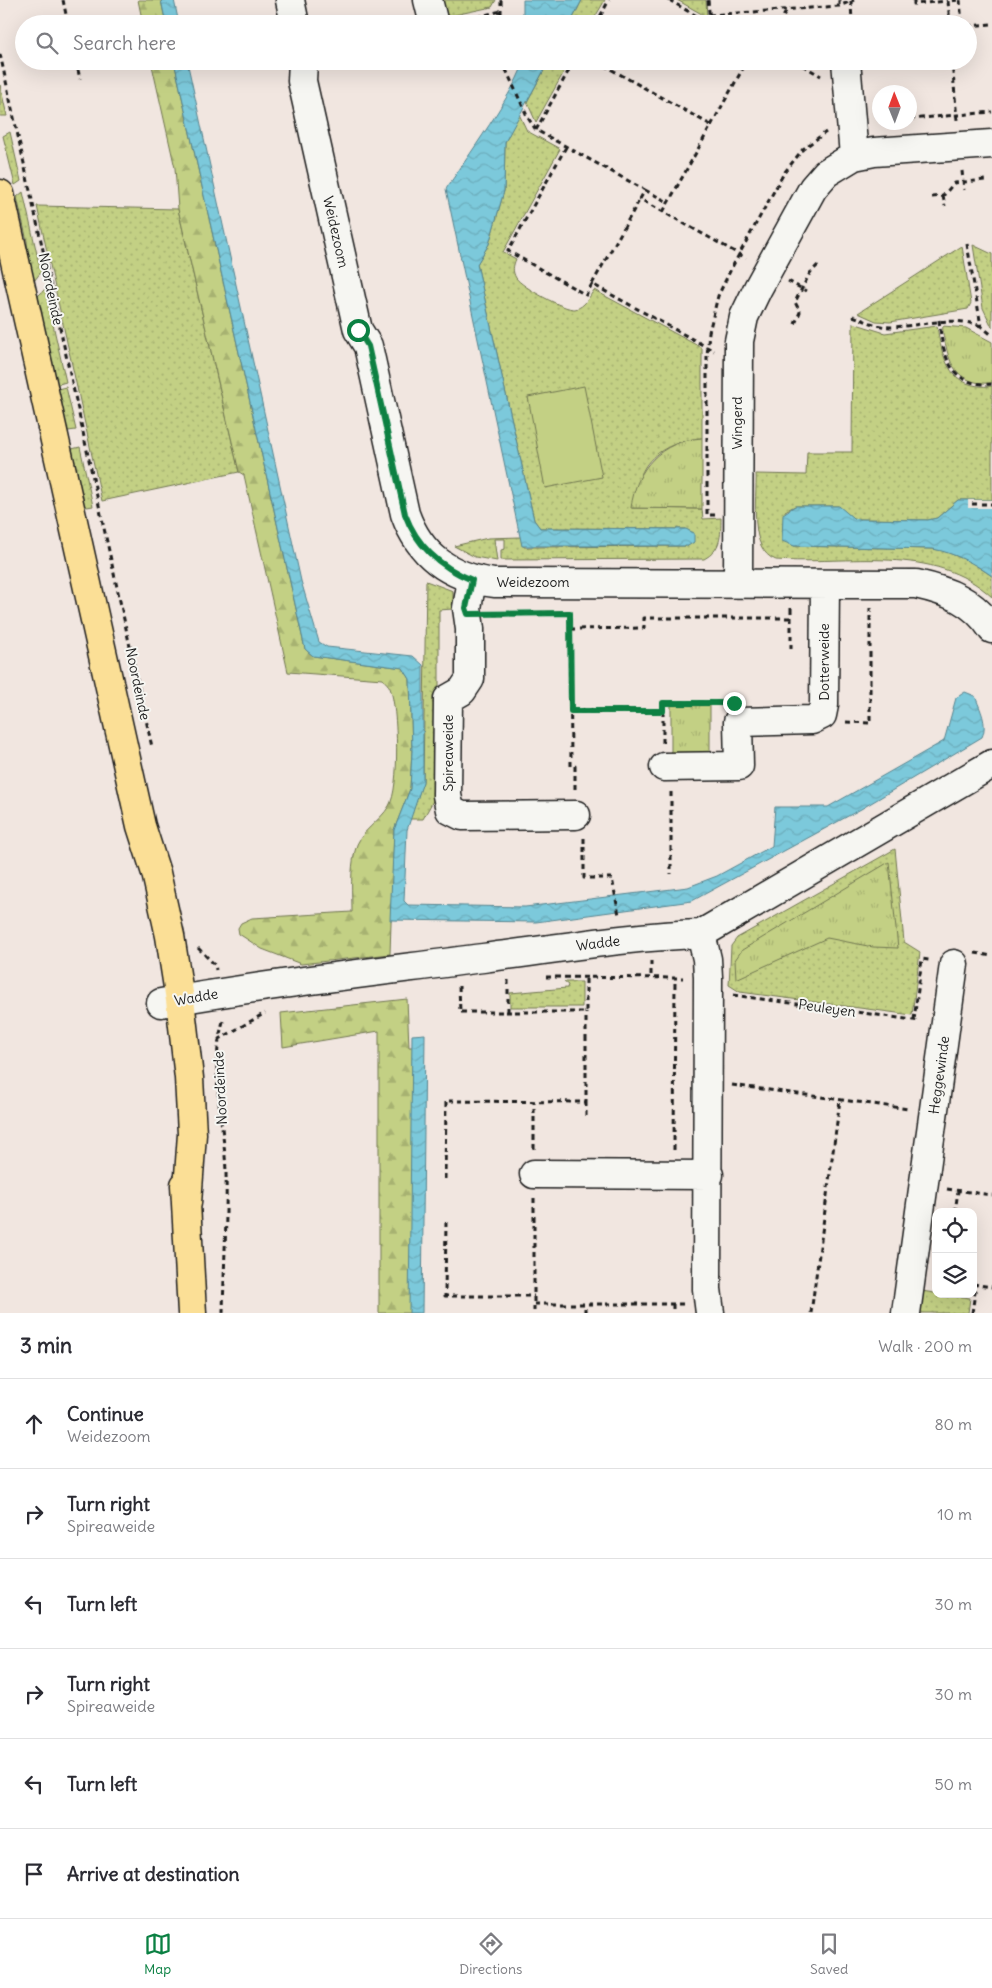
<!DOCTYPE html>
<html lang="en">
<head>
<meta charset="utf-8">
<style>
  :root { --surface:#fff; --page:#f7f7f7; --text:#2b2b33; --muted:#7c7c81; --line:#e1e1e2; --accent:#0b8043 }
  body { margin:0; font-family:Delius,sans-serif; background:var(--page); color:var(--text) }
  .controls { position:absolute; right:15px; bottom:15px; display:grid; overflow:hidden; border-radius:10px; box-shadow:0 5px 20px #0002 }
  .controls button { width:45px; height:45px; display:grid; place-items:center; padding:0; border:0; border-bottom:1px solid var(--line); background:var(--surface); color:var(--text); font:25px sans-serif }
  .compass { position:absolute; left:872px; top:85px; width:45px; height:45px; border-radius:50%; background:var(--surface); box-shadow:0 5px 20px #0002; rotate:359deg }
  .stop { position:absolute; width:15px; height:15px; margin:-11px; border:4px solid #0b8043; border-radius:50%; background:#fff }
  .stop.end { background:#0b8043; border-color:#fff; box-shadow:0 1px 5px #0008 }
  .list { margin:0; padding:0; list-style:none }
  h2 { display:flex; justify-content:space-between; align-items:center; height:65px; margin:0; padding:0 20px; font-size:21px }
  h2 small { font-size:16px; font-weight:400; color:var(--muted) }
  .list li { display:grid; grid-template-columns:32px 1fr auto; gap:15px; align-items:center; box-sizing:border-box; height:90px; padding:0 20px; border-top:1px solid var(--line) }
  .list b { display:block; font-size:19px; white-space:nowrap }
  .list p { margin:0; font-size:16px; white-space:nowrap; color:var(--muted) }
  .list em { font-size:16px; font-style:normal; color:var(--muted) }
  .icon { flex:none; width:28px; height:28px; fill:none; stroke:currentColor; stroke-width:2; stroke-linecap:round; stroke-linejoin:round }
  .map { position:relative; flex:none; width:992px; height:1313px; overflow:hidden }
  .search { position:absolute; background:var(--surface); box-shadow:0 5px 20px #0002; left:15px; right:15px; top:15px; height:55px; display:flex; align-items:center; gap:12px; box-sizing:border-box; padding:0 18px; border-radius:28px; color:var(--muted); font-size:19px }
  .sheet { height:605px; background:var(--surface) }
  nav { display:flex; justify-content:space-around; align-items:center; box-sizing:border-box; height:70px; border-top:1px solid var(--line); background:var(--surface); font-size:14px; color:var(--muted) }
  nav a { display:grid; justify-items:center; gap:2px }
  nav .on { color:var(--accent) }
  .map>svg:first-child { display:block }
</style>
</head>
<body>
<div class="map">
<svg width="992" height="1313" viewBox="0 0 992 1313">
  <defs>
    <pattern id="grass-dots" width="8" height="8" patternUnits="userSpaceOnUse" patternTransform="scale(1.25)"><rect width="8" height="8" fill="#c3d084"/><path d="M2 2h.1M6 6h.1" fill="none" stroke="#a7b271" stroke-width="1.8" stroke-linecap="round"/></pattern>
    <pattern id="forest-firs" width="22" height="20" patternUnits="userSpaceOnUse" patternTransform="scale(1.25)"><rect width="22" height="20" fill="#c3d084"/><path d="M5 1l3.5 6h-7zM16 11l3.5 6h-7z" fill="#a7b271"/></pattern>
    <pattern id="park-tufts" width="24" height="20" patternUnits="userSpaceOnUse" patternTransform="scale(1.25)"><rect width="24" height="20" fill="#c3d084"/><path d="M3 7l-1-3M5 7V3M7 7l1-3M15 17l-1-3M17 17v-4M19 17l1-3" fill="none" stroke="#a7b271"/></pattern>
    <pattern id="water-waves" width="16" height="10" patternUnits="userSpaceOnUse" patternTransform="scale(1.25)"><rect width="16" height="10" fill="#7cc9db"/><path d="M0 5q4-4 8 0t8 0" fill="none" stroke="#6bacbb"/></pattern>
  </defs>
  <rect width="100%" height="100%" fill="#f1e6e0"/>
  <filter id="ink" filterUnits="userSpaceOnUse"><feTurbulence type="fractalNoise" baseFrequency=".02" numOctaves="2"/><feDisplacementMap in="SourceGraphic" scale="10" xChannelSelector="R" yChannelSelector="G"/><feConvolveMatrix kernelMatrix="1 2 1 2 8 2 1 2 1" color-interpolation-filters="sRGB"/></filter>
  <g filter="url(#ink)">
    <path fill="url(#grass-dots)" stroke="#707650" d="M436,0H496L492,7L440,18Z
      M582,0H605L591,24H570Z
      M677,0H706L707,17Z
      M549,61H570L536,122L527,102Z
      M0,85L7,116H0Z
      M519,114L527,131L560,149L503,252L516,259C513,266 512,271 516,278C522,287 564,310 575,309C585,307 589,297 594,290L702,348V438C682,439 656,449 645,467C638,478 636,495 632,508L702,509L703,519L721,518C721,536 721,550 704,559L501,560V550L505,549V539H494L497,561L475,557L454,546L488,538L521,537L524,547L688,546L685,529L540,528L534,520L477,264L489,244L504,191L505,142Z
      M10,132L21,181L15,185L3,136Z
      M23,192L41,272L31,285L27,241L17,197Z
      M37,206L178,209L239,472L102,501Z
      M973,245L992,254V327L983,308Z
      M962,246L971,303L968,309L890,322L876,321L858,313Z
      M45,289L66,382L52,386L38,296Z
      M853,323L885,333L937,326C942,360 951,390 992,386V500H958L937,518L928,520L857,519L853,518L838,506H795L785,511L794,546L933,549L944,551L971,562L992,576V597C934,543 848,565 776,560C748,550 757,499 756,474L806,475L807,452H852Z
      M66,387L76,430L68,431L61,425L53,390Z
      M80,447L93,506L87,507L77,500L67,456L72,449Z
      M426,581L453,591V609L439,610V764L433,765V773H439V790L423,819H410L423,781Z
      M895,849L904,942L920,952L912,1015L740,992L729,985L731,946L737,938Z
      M564,982H582V1007H510V993L567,988L568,985Z
      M921,1291L970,1298L968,1313H918Z"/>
    <path fill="url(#forest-firs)" stroke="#707650" d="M138,0H161L166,24H143Z
      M151,61H174L305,649L313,656L403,668L410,679L412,751L410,789L394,830L390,954L301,964L262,949L239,934L238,928L241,923L252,918L352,912C352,892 350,871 355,851C359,831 380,822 389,806C400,788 398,708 390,688C389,685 385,682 383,679L288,672L244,475L239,472L178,209L175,168Z
      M407,999L409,1047H414L417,1313H379V1031L283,1047L281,1013Z"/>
    <path fill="url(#park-tufts)" stroke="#707650" d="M943,326L966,328L992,342V383C964,385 951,371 946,346C944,339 942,332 943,326Z
      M702,438V509L631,508C636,468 661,441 702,438Z
      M671,705H710V760H671Z
      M889,862L898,948L873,947L827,938L736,979L735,960L742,950Z"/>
    <path fill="#c3d084" stroke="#707650" d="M584,386L602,477L545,488L528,397Z"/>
    <path fill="url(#water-waves)" stroke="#56848f" d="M161,0H174L179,24H166Z
      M523,0H582L570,24H523Z
      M174,61H187L301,581L319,642L327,647L413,656L423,665V782L407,830L404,901L408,905L525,907L688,887L717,876L772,846L775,807H828L944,741L956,698L965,692L975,696C980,709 988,724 982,737L861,809L692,901L536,922L390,920L394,830L410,789L412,751L410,679L403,668L313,656L305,649Z
      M523,61H549L505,142L504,191L489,244L477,264L534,520L540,528L686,529L694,533V542L688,546H522L446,189C460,168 523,80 523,61Z
      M958,500H992V576C974,563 954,553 933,549L794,546L782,541L783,514L795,506H839L853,518L857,519L928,520L937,518Z
      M425,1034L422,1313H409L412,1035Z"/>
    <path fill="#f1e6e0" d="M968,500H992V508H968Z"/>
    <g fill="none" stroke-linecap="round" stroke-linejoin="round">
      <defs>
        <path id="minor" d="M290,0L295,24
          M428,0L434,24
          M303,61L302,81L358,330L368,346L405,514C420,556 450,577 494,583L916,584C948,591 974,601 992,629
          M846,61L854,156
          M472,580L467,608L470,629V679L462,691L448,699L447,795L450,810L462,816L576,815
          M738,582L739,341L744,317L758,288L813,188L826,173L854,156L874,152L992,144
          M664,767L739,766L738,722L812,720L822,715L824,705L825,584
          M701,934L707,959L708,977L707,1289L710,1313
          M161,1003C268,984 376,972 483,958C556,949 629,936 701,934L992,764
          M534,1174L709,1175
          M906,1313L954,964"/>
        <path id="major" d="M0,194L141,826L156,873L170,936L180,1000L189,1078L192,1134L187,1203
          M185,1185L192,1313"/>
      </defs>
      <use href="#minor" stroke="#1c1c1c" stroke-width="31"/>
      <use href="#major" stroke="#1c1c1c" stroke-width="31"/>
      <path stroke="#1c1c1c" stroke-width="3" stroke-dasharray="5 4" stroke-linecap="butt" d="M63,0L68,24
        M501,0V24
        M669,0L710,24
        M708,0L710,23
        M839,0V6
        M914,0V4L948,1
        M960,0L962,24
        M851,1L852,24
        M709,15L839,6L854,0
        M461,24L469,19L501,11
        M596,24L609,0
        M779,24L787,10
        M950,24L948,1L960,0
        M968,26L992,24
        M0,54L152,747
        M76,61L80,79
        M502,61L528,118L536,130L645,190L640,199L746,258
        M596,61L711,125
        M795,61L821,76
        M952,61L957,120
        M910,119L992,112
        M536,130L574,61
        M566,147L508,251L586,295L592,284L714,351
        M962,171L964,190
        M645,190L668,202
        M943,196L945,206
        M932,197L943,196L954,183L985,180
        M663,212L747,61
        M967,244L981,326L992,335
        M788,281L806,291
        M592,284L640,199
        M853,316C866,321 877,327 891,327C923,326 950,315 981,326
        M939,320C943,355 949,387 992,384
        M795,324L800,312L795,302L810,273L819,264
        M972,504H992
        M715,515H707V356L709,332L718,296L731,269L784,173L803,149L826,132
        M791,608V652
        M493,614L570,613L571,766H575V791
        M570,629L644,628V618H791
        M571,711H663V703H722
        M663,711V743
        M846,722L870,723V608
        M671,792V874
        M584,838V878H612L619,915
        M198,948L215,965L216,970
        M975,953L992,956
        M651,961V978
        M546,977L683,978
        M508,980V1012
        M459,986L460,1012H586V977
        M733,995L920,1021
        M914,1020L922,959L929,960
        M218,1040L265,1013
        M732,1085L909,1109
        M586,1102V1118
        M534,1149V1102
        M674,1150L675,978
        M445,1179L446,1101L586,1102V1012
        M947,1189L992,1195
        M534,1198V1313
        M955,1212L958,1191
        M446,1222L445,1296H534
        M973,1284L992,1287
        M534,1304H683
        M673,1304V1313
        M223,1313C224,1266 227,1219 226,1172C224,1119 208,1070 224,1018
        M585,1313V1304
        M811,1313L840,1100
        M972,1313L976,1285"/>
      <use href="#minor" stroke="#f6f6f2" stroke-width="28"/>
      <use href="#major" stroke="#fbdf96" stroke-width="28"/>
    </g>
  </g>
  <g fill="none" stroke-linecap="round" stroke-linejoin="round" filter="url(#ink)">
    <path stroke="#0b8043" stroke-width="6" d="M358,330L368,346L405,514C417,547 440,567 472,580L466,608L468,614L570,613L571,711H663V703H734"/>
  </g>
  <g text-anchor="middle" stroke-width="4" stroke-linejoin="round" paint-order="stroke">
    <g font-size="14" fill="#1c1c1c" stroke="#f6f6f2">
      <text transform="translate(336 232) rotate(77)" y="5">Weidezoom</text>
      <text transform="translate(51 289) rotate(78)" y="5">Noordeinde</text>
      <text transform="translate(737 423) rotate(-90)" y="5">Wingerd</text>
      <text x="533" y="587">Weidezoom</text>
      <text transform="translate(824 662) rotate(-90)" y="5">Dotterweide</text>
      <text transform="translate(138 684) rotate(78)" y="5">Noordeinde</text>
      <text transform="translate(448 753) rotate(-90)" y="5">Spireaweide</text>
      <text transform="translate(598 943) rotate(-7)" y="5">Wadde</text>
      <text transform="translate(196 997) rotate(-10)" y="5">Wadde</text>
      <text transform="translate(827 1008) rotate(8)" y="5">Peuleyen</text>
      <text transform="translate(939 1075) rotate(-82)" y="5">Heggewinde</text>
      <text transform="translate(220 1088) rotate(-93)" y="5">Noordeinde</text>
    </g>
  </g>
</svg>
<div class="controls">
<button><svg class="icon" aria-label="locate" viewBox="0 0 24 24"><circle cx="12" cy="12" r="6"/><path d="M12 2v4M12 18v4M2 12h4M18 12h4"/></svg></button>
<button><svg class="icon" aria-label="layers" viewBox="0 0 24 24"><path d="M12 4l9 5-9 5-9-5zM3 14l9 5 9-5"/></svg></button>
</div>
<svg class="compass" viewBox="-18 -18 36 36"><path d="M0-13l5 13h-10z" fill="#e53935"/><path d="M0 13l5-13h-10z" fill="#7c7c81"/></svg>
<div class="stop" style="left:358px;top:330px"></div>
<div class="stop end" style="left:734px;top:703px"></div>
<div class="search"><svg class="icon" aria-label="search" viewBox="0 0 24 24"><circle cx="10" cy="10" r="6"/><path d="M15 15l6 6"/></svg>Search here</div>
</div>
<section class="sheet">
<h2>3 min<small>Walk · 200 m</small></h2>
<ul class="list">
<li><svg class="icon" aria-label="ahead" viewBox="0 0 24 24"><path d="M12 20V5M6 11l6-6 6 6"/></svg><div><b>Continue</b><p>Weidezoom</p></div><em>80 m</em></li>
<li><svg class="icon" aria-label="right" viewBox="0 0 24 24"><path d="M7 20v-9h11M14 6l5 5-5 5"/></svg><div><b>Turn right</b><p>Spireaweide</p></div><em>10 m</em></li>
<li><svg class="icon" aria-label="left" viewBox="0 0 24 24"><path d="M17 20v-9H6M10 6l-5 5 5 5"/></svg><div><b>Turn left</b></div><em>30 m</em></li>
<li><svg class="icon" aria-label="right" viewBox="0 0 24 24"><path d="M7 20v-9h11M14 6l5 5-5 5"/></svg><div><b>Turn right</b><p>Spireaweide</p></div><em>30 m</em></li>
<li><svg class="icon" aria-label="left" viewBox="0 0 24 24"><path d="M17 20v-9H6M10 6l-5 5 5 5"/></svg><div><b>Turn left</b></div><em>50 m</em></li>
<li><svg class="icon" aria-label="arrive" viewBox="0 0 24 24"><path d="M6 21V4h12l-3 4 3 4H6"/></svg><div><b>Arrive at destination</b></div></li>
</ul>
</section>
<nav>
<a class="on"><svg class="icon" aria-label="map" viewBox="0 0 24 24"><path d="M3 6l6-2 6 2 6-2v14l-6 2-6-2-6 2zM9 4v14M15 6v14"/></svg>Map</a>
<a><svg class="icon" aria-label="directions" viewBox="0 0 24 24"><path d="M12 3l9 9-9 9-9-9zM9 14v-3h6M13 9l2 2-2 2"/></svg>Directions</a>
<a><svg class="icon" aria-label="saved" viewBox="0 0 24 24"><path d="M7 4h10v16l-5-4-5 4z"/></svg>Saved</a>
</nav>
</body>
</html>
